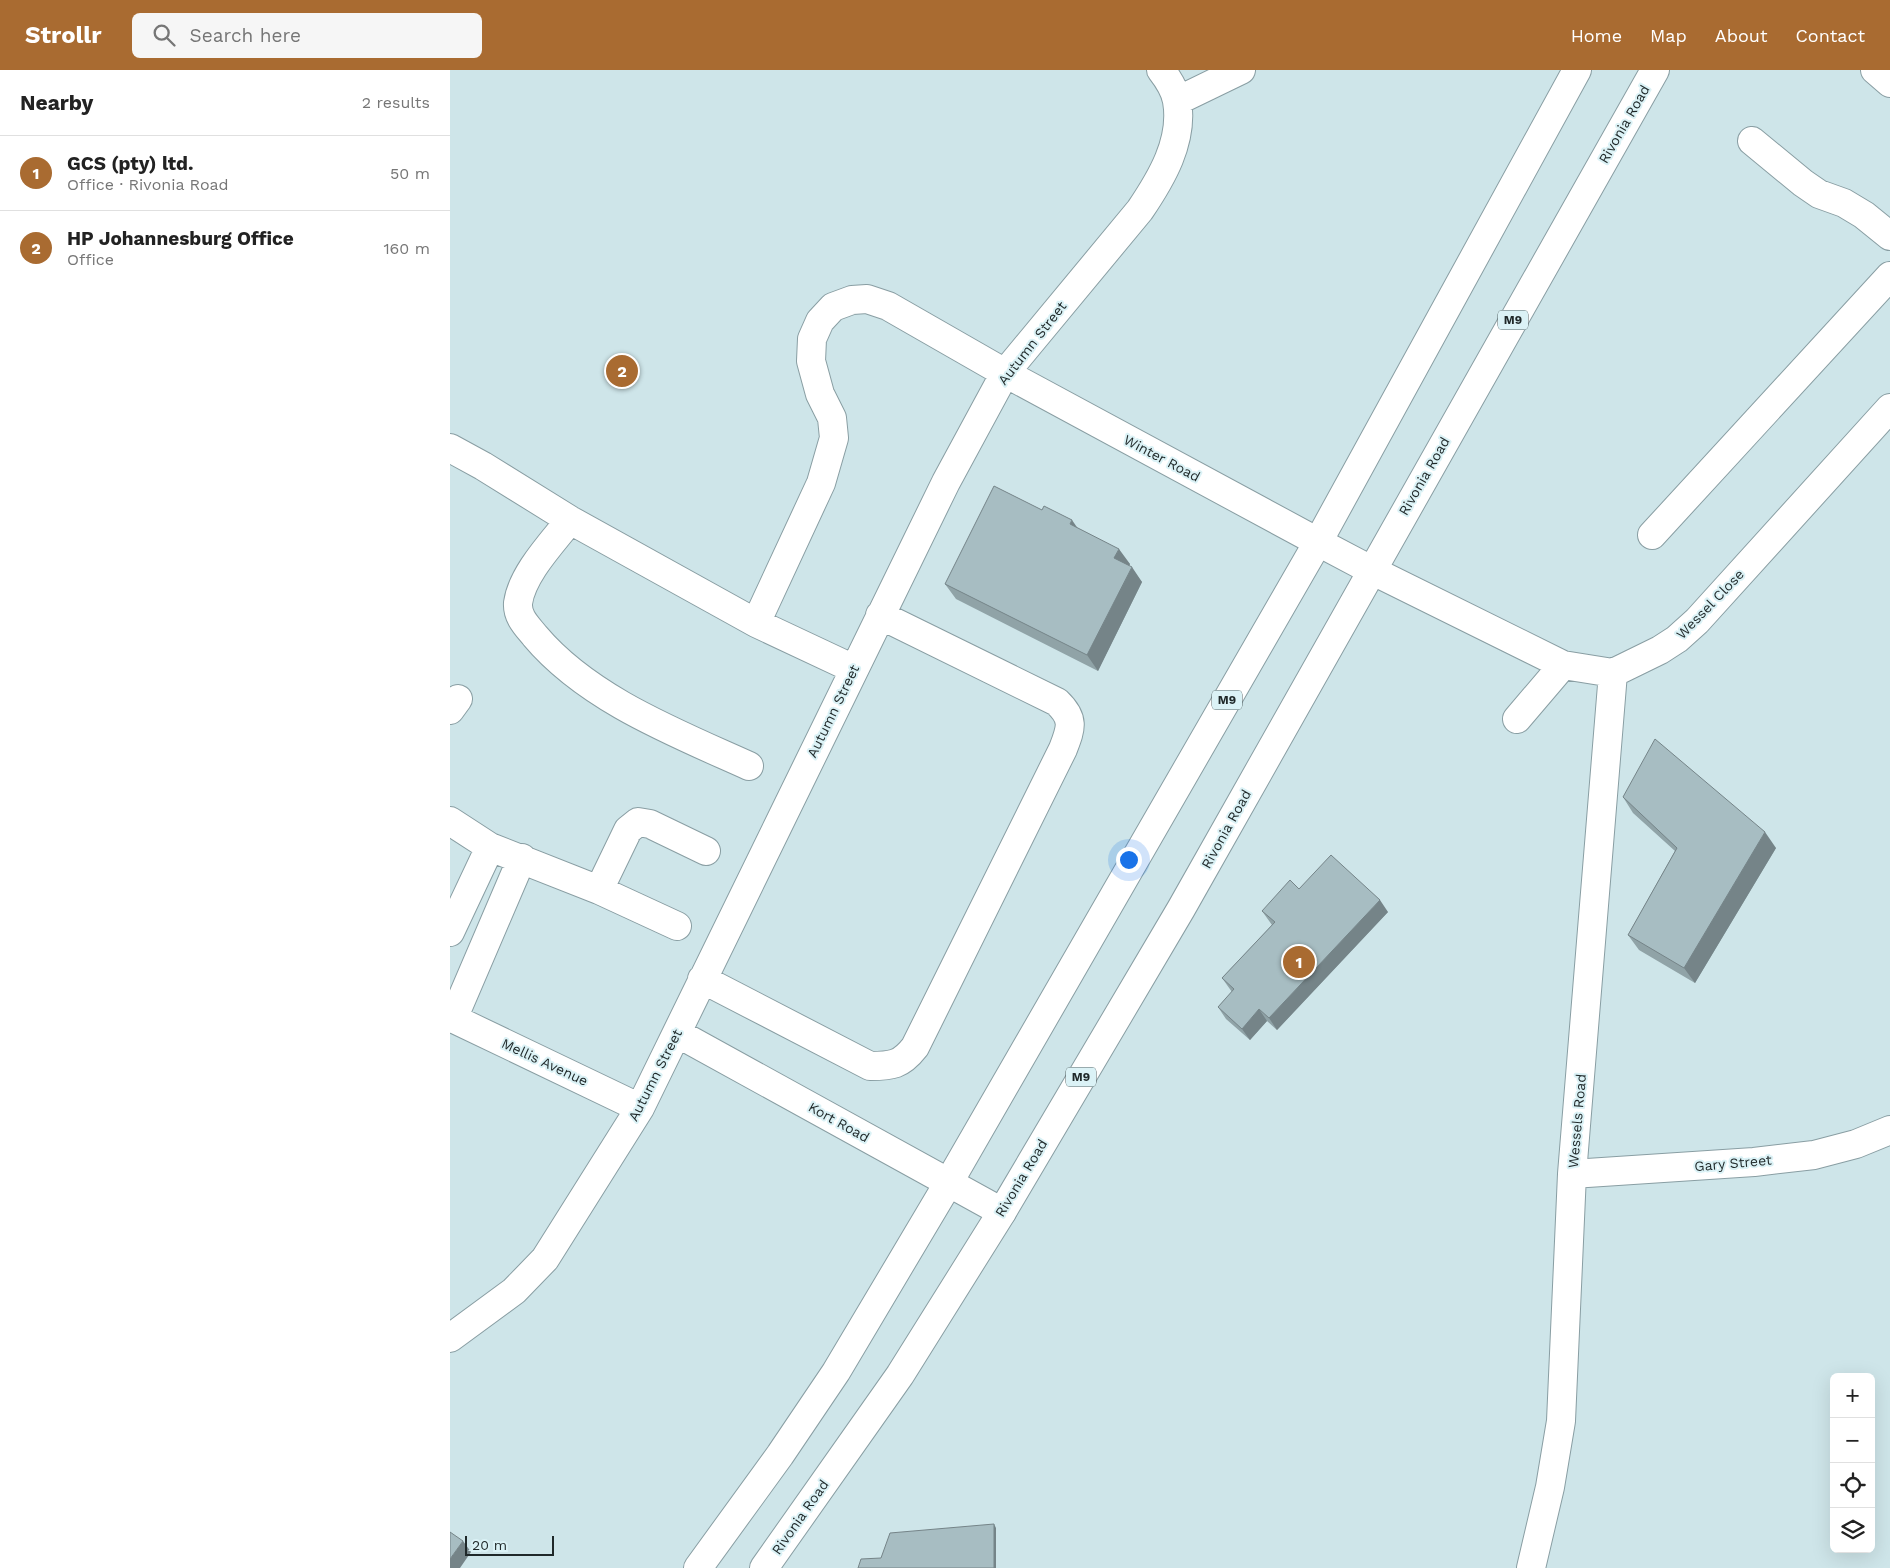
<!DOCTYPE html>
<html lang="en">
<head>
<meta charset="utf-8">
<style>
  :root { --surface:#fff; --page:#f6f6f6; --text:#222; --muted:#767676; --line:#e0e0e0; --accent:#a96b31 }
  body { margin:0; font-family:"Work Sans",sans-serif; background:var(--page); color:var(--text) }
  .controls { position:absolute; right:15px; bottom:15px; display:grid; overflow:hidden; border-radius:8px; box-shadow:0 5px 20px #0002 }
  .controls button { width:45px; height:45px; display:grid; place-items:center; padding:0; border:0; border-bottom:1px solid var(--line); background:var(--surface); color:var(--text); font:25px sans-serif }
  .scale { position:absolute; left:15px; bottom:12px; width:89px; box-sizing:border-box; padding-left:5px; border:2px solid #1f2829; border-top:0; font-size:14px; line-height:18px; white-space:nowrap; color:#1f2829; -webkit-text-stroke:4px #dbf2f6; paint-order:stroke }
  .you { position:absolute; left:678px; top:789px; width:18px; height:18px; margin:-12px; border:4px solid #fff; border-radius:50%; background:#1a73e8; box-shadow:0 0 0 8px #1a73e833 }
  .badge { display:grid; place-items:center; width:32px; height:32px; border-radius:50%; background:var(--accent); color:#fff; font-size:16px; font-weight:700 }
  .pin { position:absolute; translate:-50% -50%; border:2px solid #fff; box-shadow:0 1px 5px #0006 }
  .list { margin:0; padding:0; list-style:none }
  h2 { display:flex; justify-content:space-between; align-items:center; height:65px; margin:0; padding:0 20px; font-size:21px }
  h2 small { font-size:16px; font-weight:400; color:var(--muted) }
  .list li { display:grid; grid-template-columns:32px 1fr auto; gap:15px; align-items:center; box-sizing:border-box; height:75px; padding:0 20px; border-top:1px solid var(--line) }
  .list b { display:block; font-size:19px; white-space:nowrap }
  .list p { margin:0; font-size:16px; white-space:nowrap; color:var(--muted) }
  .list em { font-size:16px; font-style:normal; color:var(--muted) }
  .icon { flex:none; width:28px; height:28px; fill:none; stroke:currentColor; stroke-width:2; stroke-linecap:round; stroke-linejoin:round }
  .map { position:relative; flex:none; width:1440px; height:1498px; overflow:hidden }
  header { display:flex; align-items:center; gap:30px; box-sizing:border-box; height:70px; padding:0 25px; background:var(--accent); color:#fff }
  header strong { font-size:24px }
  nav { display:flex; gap:28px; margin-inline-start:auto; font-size:18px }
  .search { width:350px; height:45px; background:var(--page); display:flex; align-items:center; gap:12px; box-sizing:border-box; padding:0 18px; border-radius:8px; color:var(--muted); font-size:19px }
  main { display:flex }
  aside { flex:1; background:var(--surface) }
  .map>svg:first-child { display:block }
</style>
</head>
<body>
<header>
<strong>Strollr</strong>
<div class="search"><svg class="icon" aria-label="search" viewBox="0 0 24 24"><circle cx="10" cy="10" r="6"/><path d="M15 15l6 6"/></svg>Search here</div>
<nav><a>Home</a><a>Map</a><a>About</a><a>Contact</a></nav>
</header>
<main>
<aside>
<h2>Nearby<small>2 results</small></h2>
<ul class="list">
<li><span class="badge">1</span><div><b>GCS (pty) ltd.</b><p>Office · Rivonia Road</p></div><em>50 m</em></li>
<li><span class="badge">2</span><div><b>HP Johannesburg Office</b><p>Office</p></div><em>160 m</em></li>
</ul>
</aside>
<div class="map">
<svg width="1440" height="1498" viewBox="0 0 1440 1498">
  <rect width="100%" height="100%" fill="#cee5e9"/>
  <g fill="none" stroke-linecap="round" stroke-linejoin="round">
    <defs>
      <path id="minor" d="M1425,0L1440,13
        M727,31L791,0
        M1302,71L1353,113L1369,124L1394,133L1414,145L1440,166
        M0,378L33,396L120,450L306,553L371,413L384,368L382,348L370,324L361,291L362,269L370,251L383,237L402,230L417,229L438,236L555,303L868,472L921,500L1113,595L1163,603L1210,580L1227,569L1247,551L1440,338
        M120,450C102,473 72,504 68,533C67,547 77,556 85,566C138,629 226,663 299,696
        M1202,465L1440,206
        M306,553L404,599
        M0,640L8,629
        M1067,649L1113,595
        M0,751L40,777L149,820L227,856
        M149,820L178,760L188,752L200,754L256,781
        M0,862L40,777
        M252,909L420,996C442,996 451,995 465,977L613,679C621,658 625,649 607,632L430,545
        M0,947L190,1038
        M3,949L72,788
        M227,963L552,1142
        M1122,1104L1304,1092L1364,1085L1406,1074L1440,1060
        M0,1268L64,1221L95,1189L190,1038L496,412L555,303L690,140C711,109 734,71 727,31C725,20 718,9 711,0
        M1081,1498L1100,1417L1111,1351L1122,1104L1163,603"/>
      <path id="major" d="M248,1498L330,1385L386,1302L499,1112L868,472L1127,0
        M314,1498L450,1305L552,1142L731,839L1205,0"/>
    </defs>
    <use href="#minor" stroke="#899ea3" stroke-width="30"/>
    <use href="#major" stroke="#899ea3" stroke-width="30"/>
    <use href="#minor" stroke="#fff" stroke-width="28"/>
    <use href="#major" stroke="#fff" stroke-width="28"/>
  </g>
  <path fill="#90a3a7" d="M627,458L680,494L679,496L692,512L648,601L506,529L495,514Z
    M1173,727L1326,778L1245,913L1189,880L1178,865L1225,781L1183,743Z
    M849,819L938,842L827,960L817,951L800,970L776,949L768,937L782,922L772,908L822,855L812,841Z"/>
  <path fill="#758488" d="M622,450L633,466L620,454Z
    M669,479L680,494L675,504L664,488Z
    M682,497L692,512L648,601L637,585Z
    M1315,762L1326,778L1245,913L1234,898Z
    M930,830L938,842L827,960L819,948Z
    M809,939L817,951L800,970L792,959Z
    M544,1454L546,1458V1498H544Z
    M13,1471L21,1482L10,1498H0V1489Z"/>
  <path fill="#a7bdc2" stroke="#758488" d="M544,416L592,440L594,436L622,450L620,454L669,479L664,488L682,497L637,585L495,514Z
    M1205,669L1315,762L1234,898L1178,865L1227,778L1173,727Z
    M881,785L930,830L819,948L809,939L792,959L768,937L784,919L772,908L825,852L812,841L840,810L849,819Z
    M544,1454V1498H408L411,1489L431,1488L440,1463Z
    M0,1462L13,1471L0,1489Z"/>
  <g text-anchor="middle" stroke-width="4" stroke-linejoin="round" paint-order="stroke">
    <g fill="#dbf2f6" stroke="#576566" stroke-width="1">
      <rect x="1048" y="240.5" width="30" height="19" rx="4"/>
      <rect x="762" y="620.5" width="30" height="19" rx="4"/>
      <rect x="616" y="997.5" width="30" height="19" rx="4"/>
    </g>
    <g font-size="12" font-weight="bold" fill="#1f2829">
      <text x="1063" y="254">M9</text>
      <text x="777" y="634">M9</text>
      <text x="631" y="1011">M9</text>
    </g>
    <g font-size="14" fill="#1f2829" stroke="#dbf2f6">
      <text transform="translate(1174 54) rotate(-60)" y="5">Rivonia Road</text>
      <text transform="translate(582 273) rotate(-52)" y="5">Autumn Street</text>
      <text transform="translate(712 388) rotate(28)" y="5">Winter Road</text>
      <text transform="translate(974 406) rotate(-60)" y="5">Rivonia Road</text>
      <text transform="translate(1260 534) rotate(-46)" y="5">Wessel Close</text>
      <text transform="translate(383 641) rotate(-64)" y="5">Autumn Street</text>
      <text transform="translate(776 759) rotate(-61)" y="5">Rivonia Road</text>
      <text transform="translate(95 992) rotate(25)" y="5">Mellis Avenue</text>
      <text transform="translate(205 1005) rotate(-63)" y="5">Autumn Street</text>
      <text transform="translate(1127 1051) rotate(-85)" y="5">Wessels Road</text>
      <text transform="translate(389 1052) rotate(29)" y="5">Kort Road</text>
      <text transform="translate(1283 1093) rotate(-5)" y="5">Gary Street</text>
      <text transform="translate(571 1108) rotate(-59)" y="5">Rivonia Road</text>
      <text transform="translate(350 1447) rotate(-55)" y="5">Rivonia Road</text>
    </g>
  </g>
</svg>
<div class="controls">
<button>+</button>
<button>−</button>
<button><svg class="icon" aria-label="locate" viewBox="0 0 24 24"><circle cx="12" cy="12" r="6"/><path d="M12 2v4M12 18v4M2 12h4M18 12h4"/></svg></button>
<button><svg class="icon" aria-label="layers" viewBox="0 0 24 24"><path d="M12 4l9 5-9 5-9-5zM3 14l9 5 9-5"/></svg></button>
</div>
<div class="scale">20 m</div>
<div class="you"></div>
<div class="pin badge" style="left:849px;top:892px">1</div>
<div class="pin badge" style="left:172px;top:301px">2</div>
</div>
</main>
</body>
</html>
